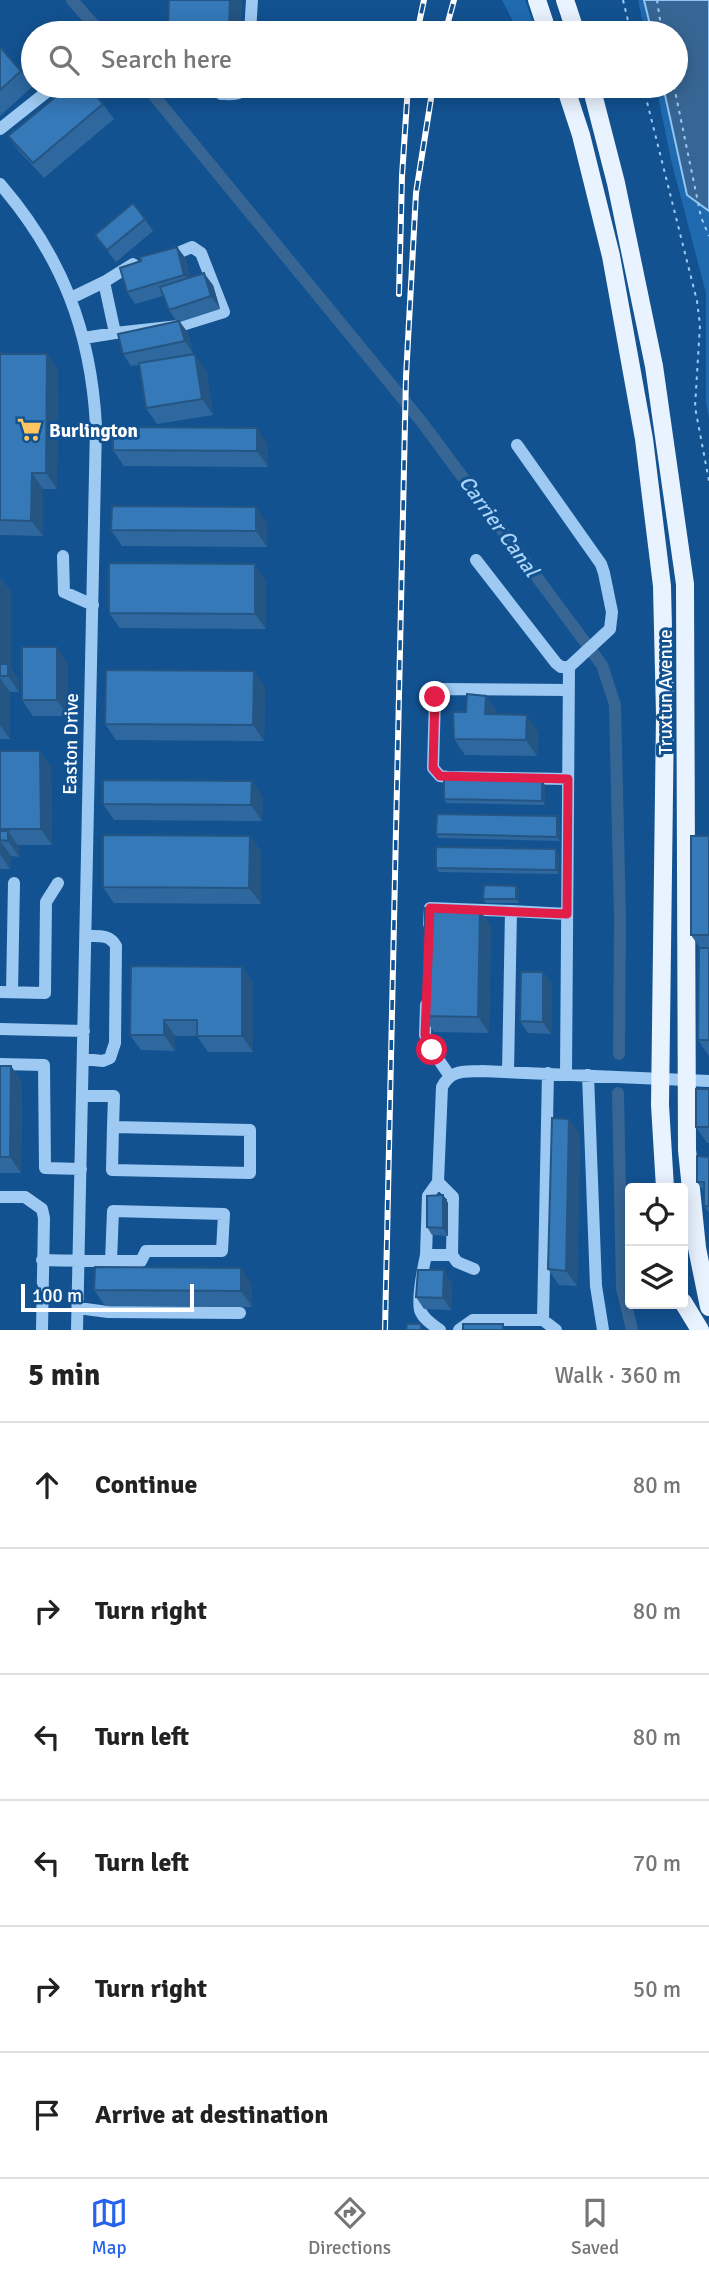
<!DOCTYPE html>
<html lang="en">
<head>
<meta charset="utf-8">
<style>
  :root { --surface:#fff; --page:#f2f2f2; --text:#222; --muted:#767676; --line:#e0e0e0; --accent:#2563eb }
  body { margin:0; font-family:Signika,sans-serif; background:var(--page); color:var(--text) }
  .controls { position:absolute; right:21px; bottom:21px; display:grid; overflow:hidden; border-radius:7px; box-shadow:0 4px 18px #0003 }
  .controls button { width:63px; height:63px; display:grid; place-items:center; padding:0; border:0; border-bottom:2px solid var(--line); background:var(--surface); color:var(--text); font:35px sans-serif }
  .scale { position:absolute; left:21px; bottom:18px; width:173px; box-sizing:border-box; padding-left:7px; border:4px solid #fff; border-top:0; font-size:19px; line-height:24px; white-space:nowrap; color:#fff; -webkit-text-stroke:5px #125291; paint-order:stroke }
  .stop { position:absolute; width:21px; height:21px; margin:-16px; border:5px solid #e11d48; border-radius:50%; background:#fff }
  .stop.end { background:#e11d48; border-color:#fff; box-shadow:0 2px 7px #0008 }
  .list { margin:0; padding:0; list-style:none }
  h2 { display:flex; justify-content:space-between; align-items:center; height:91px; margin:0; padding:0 28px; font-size:30px }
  h2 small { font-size:23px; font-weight:400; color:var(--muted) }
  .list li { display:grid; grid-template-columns:46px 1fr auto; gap:21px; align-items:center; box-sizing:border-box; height:126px; padding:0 28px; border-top:2px solid var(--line) }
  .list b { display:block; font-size:26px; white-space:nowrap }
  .list em { font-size:23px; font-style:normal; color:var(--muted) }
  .icon { flex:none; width:38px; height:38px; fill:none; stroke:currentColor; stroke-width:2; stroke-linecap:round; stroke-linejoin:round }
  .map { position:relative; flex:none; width:709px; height:1330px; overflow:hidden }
  .search { position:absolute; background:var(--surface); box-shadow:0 4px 18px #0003; left:21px; right:21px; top:21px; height:77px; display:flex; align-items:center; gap:18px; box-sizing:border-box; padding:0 24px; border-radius:38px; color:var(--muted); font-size:26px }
  .sheet { height:847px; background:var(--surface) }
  nav { display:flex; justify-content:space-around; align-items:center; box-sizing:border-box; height:98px; border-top:2px solid var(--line); background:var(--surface); font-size:19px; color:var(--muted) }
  nav a { display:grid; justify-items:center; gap:4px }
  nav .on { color:var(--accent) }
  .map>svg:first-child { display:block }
</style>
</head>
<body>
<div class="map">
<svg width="709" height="1330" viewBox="0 0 709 1330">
  <rect width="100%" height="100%" fill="#125291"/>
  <path fill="#206aaf" d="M502,0H525L537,33H519Z
    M638,0H709V419L706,402V293L671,160L656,86H676V33H645Z"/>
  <path fill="#386694" stroke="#8fc6f6" stroke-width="2" d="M644,0H709V211L687,195L663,86H676V33H652Z"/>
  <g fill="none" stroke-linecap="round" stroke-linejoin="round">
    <path stroke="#386694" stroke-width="12" d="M72,0L101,33
      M146,86L421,421L602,665L615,705L620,919L619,1054
      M618,1093L622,1288L632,1330"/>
    <path stroke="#9ec9f2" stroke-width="2" stroke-dasharray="3.5 5" stroke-linecap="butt" d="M623,0L631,33
      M657,0L662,33
      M643,86L697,301L700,325L695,407L709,481
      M674,86L701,217L709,236"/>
    <path stroke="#9ec9f2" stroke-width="12" d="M250,33L252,0
      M214,86L221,94C230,94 242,96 246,86
      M0,129L54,86
      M0,184C62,256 91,331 96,426L77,1330
      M104,282L133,264
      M71,298L104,282L115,333L84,338
      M115,333L179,326L224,312L201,253L192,247L168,257
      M517,445L601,564L604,573L612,612L610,629L569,667L566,1073
      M63,556L64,592L93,605
      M476,560L556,663L561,667H569
      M568,779L448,777L440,776L433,768L435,697L439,689L568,690
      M429,924L430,908L511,911
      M0,992L45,993L46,902L58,883
      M12,992L14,883
      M426,1005L425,1035L432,1050L449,1075
      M0,1029L84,1031
      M83,1059L103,1061L110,1058L115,1043L116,946C110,934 98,936 86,936
      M0,1064L44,1065L45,1168L81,1169
      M508,1072L511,911L567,914
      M588,1075L596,1286L603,1330
      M82,1096H114L113,1127L250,1130V1173L112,1170L113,1127
      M438,1182L453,1197L452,1255L457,1262L474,1269
      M0,1197H25L42,1209L44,1218L42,1330
      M426,1255C423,1269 417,1296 420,1310C423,1319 433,1325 440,1330
      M452,1255H426L428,1196L438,1182L442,1087C451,1069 464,1072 482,1071L709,1081
      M42,1260C75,1261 108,1261 141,1261L146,1251H222L224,1214L113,1211L111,1261
      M78,1308L108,1312L240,1313
      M543,1320L548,1073
      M459,1330L473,1320H543L556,1330"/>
    <path stroke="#e9f3ff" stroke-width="18" d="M537,0L548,33
      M565,0L576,33
      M565,86L581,135L611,256L644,439L662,586L665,715L660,1105L665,1188
      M591,86L616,183L654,366L685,584L687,1150L697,1248L709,1307
      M683,1302L700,1330"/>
    <defs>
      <path id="rail" d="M417,33L424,0
        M445,33L454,0
        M399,294L402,176L408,86
        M385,1330L406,377L416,193L433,86"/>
    </defs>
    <use href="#rail" stroke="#fff" stroke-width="6"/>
    <use href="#rail" stroke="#125291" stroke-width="3.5" stroke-dasharray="10" stroke-linecap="butt"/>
  </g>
  <path fill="#2e689f" d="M242,0L240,33H174L168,25Z
    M0,47L21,71L32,87L0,116Z
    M103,104L114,119L44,178L19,151L8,136Z
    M145,219L153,231L116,262L95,235Z
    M177,247L186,259L190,277L213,285L220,309L180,322L188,333L193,353L175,357L206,370L213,415L157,424L146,408L139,365L131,366L123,354L176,321L169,310L163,296L135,304L127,292L141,261Z
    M0,354H47L58,370L57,489H43V536L0,535Z
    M268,444V467L124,466L113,450Z
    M267,523V547L122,546L111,530Z
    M0,577L11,592V669L19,680V692H10V739H0Z
    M266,580V629L120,628L109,613Z
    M68,663V716H33L22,700Z
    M265,687L264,741L116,740L105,724Z
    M486,696L497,712V714L538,731L537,756L465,755L454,739L466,712Z
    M0,751H40L51,767L52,845H17L19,847V857L11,856L10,869H0Z
    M252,781L263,797L262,821L114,820L103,804Z
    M545,785V805L446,803L444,799Z
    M557,816L560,820V841L439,838L436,834Z
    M250,836L261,852V904L114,903L103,887Z
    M709,836V1056L698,1040L700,948L691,935Z
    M559,854V874L439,872L436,868Z
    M519,890V903H486L483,899Z
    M491,926L489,1033L434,1032L423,1016Z
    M242,967L253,983V1052H208L197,1036H175V1051L141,1050L130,1035Z
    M543,972L552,984L551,1034L528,1033L520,1021Z
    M0,1066H11L22,1082L21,1173H0Z
    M709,1089V1143H707L696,1127Z
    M580,1134L577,1286L559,1285L548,1269Z
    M709,1157V1213L704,1206V1192L697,1182Z
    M443,1195L448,1203V1236L432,1235L427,1227Z
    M452,1283L451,1310L424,1309L416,1297Z
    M252,1284V1307L105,1306L94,1290Z"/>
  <path fill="#255582" d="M230,0H242L240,33H233L229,27Z
    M177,247L186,259L193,287L184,275Z
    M204,273L213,285L220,309L211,296Z
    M179,321L188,333L193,353L185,341Z
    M47,354L58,370L57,489L46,473Z
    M195,354L206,370L213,415L202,399Z
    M257,428L268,444V467L257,451Z
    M32,473L43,489V536L31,521Z
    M256,507L267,523V547L256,531Z
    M255,564L266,580V629L255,614Z
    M0,577L11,592V669L19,680V692L0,664Z
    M57,647L68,663V716L57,700Z
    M254,671L265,687L264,741L253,725Z
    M0,678L10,692V739L0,725Z
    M486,696L497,712V730L485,714Z
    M527,715L538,731L537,756L526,740Z
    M40,751L51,767L52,845L41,829Z
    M542,780L545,785V805L542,801Z
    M252,781L263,797L262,821L251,805Z
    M557,816L560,820V841L557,837Z
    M8,831L19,847V857L8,841Z
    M250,836L261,852V904L249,888Z
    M0,841L11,856L10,869L0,854Z
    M556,849L559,854V874L556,870Z
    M516,886L519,890V903L516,899Z
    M480,910L491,926L489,1033L478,1017Z
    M242,967L253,983V1052L242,1036Z
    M543,972L552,984L551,1034L543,1022Z
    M164,1020L175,1036V1051L164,1035Z
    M11,1066L22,1082L21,1173L10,1157Z
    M569,1119L580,1134L577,1286L566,1271Z
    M443,1195L448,1203V1236L443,1228Z
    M241,1268L252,1284V1307L241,1291Z
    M444,1270L452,1283L451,1310L443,1298Z"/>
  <path fill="#3579b9" stroke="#255582" stroke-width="2" d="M169,0H230L229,27L168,25Z
    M0,47L21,71L0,90Z
    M69,86H88L103,104L33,163L8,136Z
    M133,203L145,219L107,250L95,235Z
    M177,247L184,275L127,292L120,268L141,261L140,257Z
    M204,273L211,296L169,310L160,287Z
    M179,321L185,341L123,354L118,334Z
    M0,354H47L46,473H32L31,521L0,520Z
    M195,354L202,399L146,408L139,363Z
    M113,427L257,428V451L113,450Z
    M112,506L256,507V531L111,530Z
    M109,563L255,564V614L109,613Z
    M22,647H57V700H22Z
    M0,664H8V676H0Z
    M106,670L254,671L253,725L105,724Z
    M467,694L486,696L485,714L527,715L526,740L454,739L453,712H466Z
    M0,751H40L41,829H0Z
    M444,779L542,780V801L444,799Z
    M103,780L252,781L251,805L103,804Z
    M437,814L557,816V837L436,834Z
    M0,831H8V841L0,840Z
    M103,835L250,836L249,888L103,887Z
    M691,836H709V935H691Z
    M436,847L556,849V870L436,868Z
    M484,885L516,886V899H483Z
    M425,908L480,910L478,1017L423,1016Z
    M699,948H709V1040H698Z
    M131,966L242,967V1036H197V1020H164V1035H130Z
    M521,972H543V1022L520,1021Z
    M0,1066H11L10,1157H0Z
    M696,1089H709V1127H696Z
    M552,1118L569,1119L566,1271L548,1269Z
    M697,1156L709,1157V1206H704V1182H697Z
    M443,1195V1228L427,1227V1196Z
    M95,1267L241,1268V1291L94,1290Z
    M418,1270H444L443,1298L416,1297Z
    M407,1324H421V1330H406Z
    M463,1324H503V1330H463Z"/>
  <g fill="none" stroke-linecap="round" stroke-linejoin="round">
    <path stroke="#e11d48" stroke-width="9" d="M432,1050L425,1035L430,908L567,914L568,779L440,776L433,768L435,697"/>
  </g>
  <defs>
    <symbol id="supermarket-bare" viewBox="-9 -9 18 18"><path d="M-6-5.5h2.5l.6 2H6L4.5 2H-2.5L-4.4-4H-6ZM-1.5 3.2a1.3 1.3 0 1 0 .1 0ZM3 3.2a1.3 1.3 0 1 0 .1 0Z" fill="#ffc65f" stroke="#125291" stroke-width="2.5" paint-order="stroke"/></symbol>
  </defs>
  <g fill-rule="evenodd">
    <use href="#supermarket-bare" x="12" y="412" width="35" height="35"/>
  </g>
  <g text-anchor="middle" stroke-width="6" stroke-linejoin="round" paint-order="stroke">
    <g font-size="19" font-weight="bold" fill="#fff" stroke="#125291" text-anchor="start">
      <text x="49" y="437">Burlington</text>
    </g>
    <g font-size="19" fill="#fff" stroke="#125291">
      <text transform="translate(665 692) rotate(-90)" y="7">Truxtun Avenue</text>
      <text transform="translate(70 744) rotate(-89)" y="7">Easton Drive</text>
    </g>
    <g font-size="21" font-style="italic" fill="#aad3f9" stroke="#125291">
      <text transform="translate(499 526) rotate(54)" y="7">Carrier Canal</text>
    </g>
  </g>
</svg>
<div class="controls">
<button><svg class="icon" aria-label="locate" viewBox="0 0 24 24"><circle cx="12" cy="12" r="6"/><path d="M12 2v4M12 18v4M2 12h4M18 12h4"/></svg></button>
<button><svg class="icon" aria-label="layers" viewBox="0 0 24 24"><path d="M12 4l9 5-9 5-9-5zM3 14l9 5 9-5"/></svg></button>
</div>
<div class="scale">100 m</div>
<div class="stop" style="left:432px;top:1050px"></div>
<div class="stop end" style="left:435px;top:697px"></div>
<div class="search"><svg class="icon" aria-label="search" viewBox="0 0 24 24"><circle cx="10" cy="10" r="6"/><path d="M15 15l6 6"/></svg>Search here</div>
</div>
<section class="sheet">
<h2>5 min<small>Walk · 360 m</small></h2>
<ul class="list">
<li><svg class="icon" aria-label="ahead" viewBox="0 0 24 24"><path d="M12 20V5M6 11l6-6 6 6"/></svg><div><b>Continue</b></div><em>80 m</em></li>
<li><svg class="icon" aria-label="right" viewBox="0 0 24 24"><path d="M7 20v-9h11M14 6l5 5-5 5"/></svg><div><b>Turn right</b></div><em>80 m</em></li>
<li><svg class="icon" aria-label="left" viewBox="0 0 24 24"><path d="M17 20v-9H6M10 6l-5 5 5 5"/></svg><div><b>Turn left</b></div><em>80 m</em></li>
<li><svg class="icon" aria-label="left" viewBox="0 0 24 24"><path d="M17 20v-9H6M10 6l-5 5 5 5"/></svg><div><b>Turn left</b></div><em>70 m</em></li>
<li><svg class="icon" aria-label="right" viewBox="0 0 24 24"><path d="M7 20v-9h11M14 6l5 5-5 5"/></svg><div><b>Turn right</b></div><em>50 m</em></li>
<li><svg class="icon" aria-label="arrive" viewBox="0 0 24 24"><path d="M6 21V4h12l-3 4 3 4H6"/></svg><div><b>Arrive at destination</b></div></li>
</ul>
</section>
<nav>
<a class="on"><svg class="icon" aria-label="map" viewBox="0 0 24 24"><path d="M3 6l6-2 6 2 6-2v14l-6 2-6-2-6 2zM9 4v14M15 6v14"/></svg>Map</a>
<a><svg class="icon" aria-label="directions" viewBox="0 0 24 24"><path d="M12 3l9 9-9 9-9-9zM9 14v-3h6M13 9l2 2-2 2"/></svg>Directions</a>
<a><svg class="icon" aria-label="saved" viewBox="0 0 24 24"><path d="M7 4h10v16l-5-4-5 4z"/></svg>Saved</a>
</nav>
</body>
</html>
